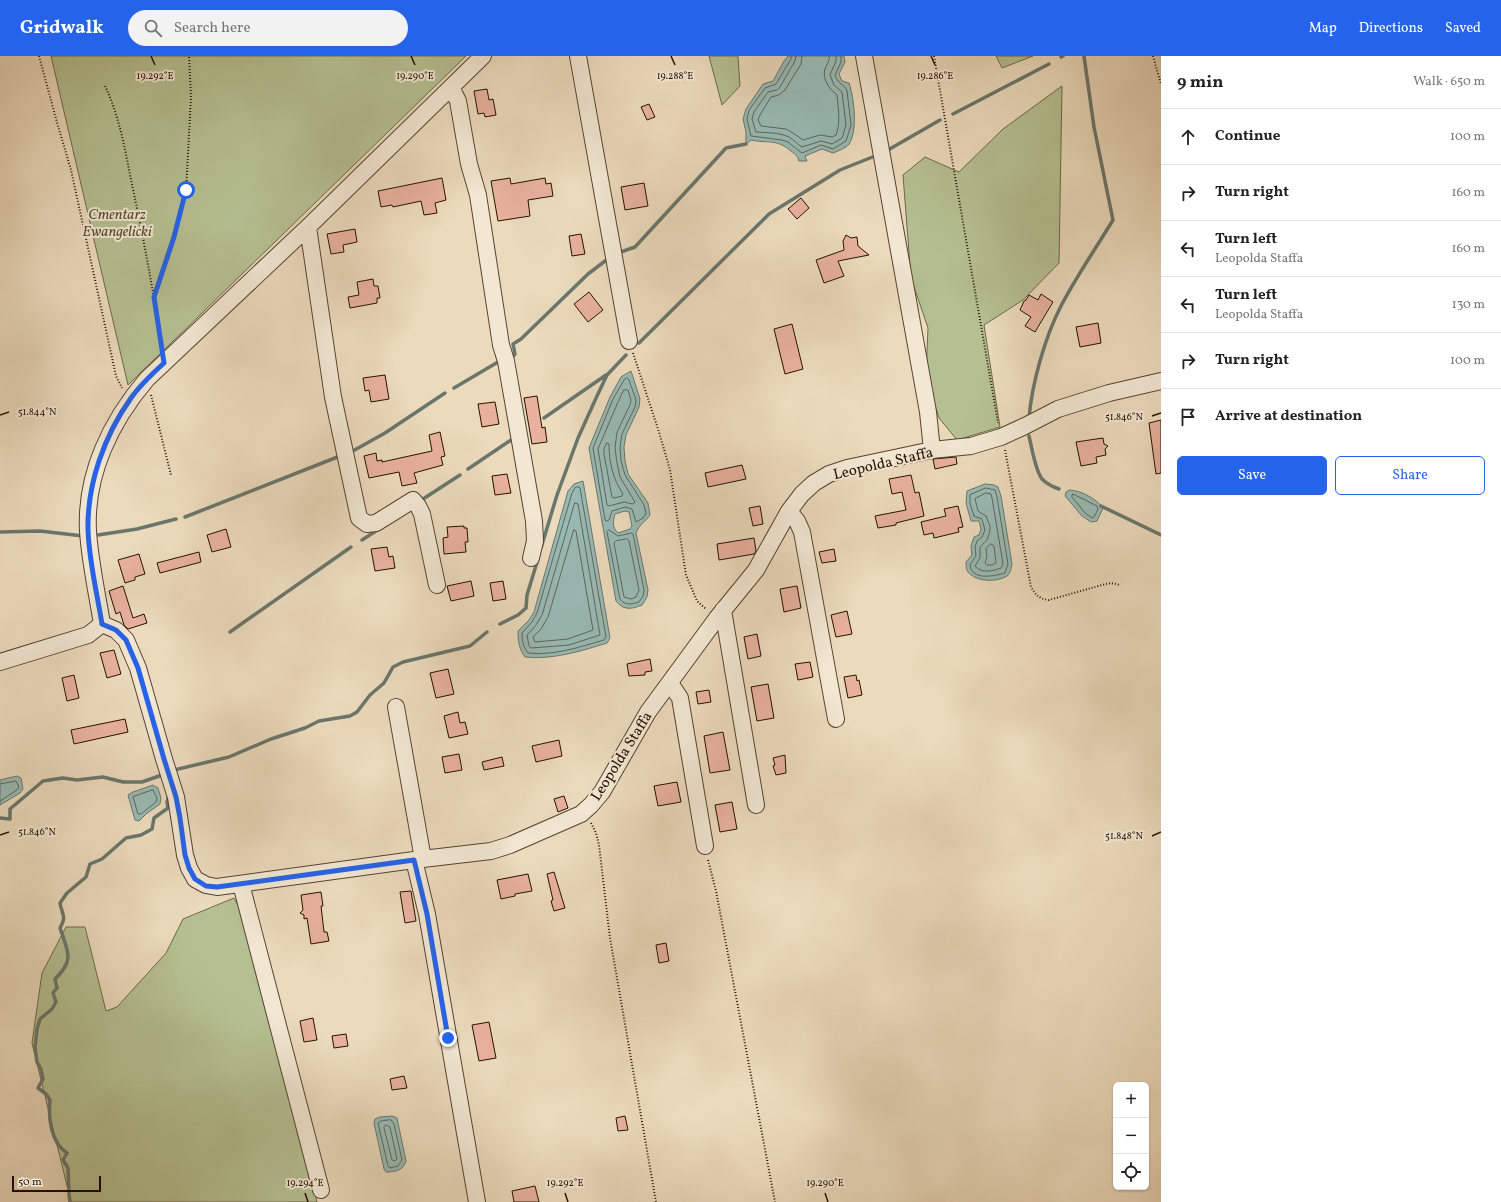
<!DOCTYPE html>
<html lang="en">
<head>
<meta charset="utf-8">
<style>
  :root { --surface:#fff; --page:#f2f2f2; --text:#222; --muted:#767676; --line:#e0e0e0; --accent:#2563eb }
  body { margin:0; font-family:Vollkorn,serif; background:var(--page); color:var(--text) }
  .controls { position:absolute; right:12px; bottom:12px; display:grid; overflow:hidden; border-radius:6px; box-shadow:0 1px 3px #0004 }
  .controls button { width:36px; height:36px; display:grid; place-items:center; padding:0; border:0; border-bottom:1px solid var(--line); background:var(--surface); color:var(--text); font:20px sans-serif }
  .scale { position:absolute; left:12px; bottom:10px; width:89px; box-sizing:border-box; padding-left:4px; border:2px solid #261000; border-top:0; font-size:11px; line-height:14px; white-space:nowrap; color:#261000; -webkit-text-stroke:3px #f2e7d3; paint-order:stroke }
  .stop { position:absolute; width:12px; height:12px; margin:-9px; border:3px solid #2563eb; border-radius:50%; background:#fff }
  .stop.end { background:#2563eb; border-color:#fff; box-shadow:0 1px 4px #0008 }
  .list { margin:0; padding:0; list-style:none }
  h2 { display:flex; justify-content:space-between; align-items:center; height:52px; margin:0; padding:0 16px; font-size:17px }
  h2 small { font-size:13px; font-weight:400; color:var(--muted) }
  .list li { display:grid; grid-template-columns:26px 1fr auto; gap:12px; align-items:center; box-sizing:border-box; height:56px; padding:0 16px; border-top:1px solid var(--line) }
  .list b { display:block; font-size:15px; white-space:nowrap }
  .list p { margin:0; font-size:13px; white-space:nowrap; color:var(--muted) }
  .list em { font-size:13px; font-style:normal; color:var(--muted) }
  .actions { display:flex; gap:8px; padding:12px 16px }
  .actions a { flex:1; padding:9px 0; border:1px solid var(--accent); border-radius:6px; text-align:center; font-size:14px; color:var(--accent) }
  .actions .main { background:var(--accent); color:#fff }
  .icon { flex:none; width:22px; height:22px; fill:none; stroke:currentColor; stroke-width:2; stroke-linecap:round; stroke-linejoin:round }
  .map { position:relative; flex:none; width:1161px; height:1146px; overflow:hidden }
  header { display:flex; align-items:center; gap:24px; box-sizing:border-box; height:56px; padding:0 20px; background:var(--accent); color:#fff }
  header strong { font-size:19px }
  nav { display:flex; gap:22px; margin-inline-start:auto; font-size:14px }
  .search { width:280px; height:36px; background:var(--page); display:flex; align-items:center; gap:10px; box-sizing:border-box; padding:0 14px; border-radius:22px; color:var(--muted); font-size:15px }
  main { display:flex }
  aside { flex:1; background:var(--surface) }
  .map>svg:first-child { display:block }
</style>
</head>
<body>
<header>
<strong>Gridwalk</strong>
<div class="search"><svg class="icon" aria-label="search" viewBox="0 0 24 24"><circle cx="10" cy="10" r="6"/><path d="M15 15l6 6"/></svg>Search here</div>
<nav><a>Map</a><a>Directions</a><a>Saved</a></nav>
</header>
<main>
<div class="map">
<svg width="1161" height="1146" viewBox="0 0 1161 1146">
  <rect width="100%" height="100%" fill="#ebdabc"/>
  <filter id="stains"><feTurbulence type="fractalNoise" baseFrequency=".005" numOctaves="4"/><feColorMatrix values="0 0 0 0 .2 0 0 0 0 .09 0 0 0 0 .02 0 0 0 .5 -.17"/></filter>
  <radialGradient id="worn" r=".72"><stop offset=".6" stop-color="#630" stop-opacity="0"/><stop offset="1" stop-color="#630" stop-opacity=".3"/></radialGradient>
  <path fill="#b5c092" stroke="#6e6849" d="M51,0H466L128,329Z
    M709,0H738L740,30L722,49Z
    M996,0H1033L1002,12Z
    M1062,30L1059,207L1023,244L984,269L1000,371L957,384L939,362L926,320L928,272L911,222L903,119L925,101L959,116L1003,73Z
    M234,842L242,857L317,1146H71L32,987L42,917L66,871H85L106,955L117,951L166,897L183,863Z"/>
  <path fill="#98bab4" stroke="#6a766c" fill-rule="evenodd" d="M788,0H844L845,6L839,18L842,25L849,27C854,41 858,75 849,88C846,92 838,95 833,97L822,93L805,100L807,105H799C797,99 796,99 791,95C775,82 769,88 751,84L746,88V76L743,63L746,53L763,28L773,25L784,5Z
    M631,315L640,343L639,351L626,379L624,391L625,405L628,418L648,447L650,459C645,466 639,469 636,477L648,534L647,541L642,549C632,553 624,555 616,545L589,392L610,341L621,321ZM625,455L629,456L632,470L630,473L618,477C612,472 613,465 615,458Z
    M583,425L610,582L607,587C581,595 553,604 525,601C519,593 518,585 518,575L529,564L534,556L568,435L574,428Z
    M985,428L994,429L998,431L1001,440L1012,508C1011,512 1011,517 1007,520C998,526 978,526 970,518C966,515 966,511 966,506L972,499L971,490L974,481L979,479L981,473L979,465H971L966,447L967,435Z
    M1069,434C1080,434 1097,443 1103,452L1097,465L1091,466L1082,460L1065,440L1066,436Z
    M17,720L21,722L23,733L20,737L0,749V724Z
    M153,729L158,732L161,742L160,748L146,758L139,765L135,764L128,739L133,736Z
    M392,1060L397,1062L398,1067L406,1105C404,1114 395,1116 386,1116L384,1113L374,1067L375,1063L380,1061Z"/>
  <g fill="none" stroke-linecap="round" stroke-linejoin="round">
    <path stroke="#5f655a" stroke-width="1" d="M791,0V3L776,28L765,32L749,54L747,63L751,80L782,84L788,86L802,97L821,89L833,93L846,85L851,69L847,35C844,27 839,30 835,19L841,6V0
      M796,0L795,5L780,31L777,34L768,36L754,56L752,63L756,76C767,77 778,76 789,81C794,84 797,88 802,91L821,85L832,88L842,82L846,69L842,36L834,29L830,19L836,5V0
      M802,0L801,8L785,34L779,39L771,41L760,59L758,64L761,70L786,73L793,77L803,84L820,79L832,81L836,79C841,66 838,52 837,39C829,33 822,23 825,13C827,8 830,5 829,0
      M627,322L629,324L636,344L635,351L622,378L620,391L621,405L625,419L644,449L646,458L643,462L636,466L632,453L625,451L612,455L609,464L607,465L605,464L593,392L613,343L624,324Z
      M624,334H628L631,344L630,349L617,376L615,392L617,407L620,421L635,446L633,448L624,446L609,450L607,449L598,393L618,346Z
      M607,387L609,388C609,407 613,423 623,438L622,440L614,442L612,441L604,398V393Z
      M576,431H579L580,432L606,581L604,584C580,591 553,600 528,597C523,591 522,584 522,577L532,566L537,557L572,437Z
      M986,432L995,434L997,441L1008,508L1005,517C994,520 972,525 970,509L976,500L975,491L977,485L982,481L985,474L982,463L974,460L970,447V439Z
      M986,437L991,438L992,442L1003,508L1001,512C993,515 982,518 975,510L980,502V491L987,484L990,475V470L986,460L978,455L975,443Z
      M1073,438L1097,450L1098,453L1094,461L1092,462L1085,457L1072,441Z
      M575,447L578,448L600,579L569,589L531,592L529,590L527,579L536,569L542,559Z
      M574,474L576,475L593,574L568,583L535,586L533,581L541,573L548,561Z
      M609,474L618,480L631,477L633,478L644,534L643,540L639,546C632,548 625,550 620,543L607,476Z
      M627,483L629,485L639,534L636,541L631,543L624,541L614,487L616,485Z
      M991,488L994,490L996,507L992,509H987L985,507L987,500L986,493Z
      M0,728L16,725L19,731L17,734L0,745
      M153,734L157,742L156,746L141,758H138L133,741Z
      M391,1064L394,1068L402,1104L398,1110L390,1112L388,1110L378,1067L381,1065Z
      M386,1069L390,1071L397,1103L395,1105L392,1104L384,1072Z"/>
    <path stroke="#6a766c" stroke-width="3.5" d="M1061,1L1063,0
      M953,58L1049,8
      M888,94L940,64
      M618,197L635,191L726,92L746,88
      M639,287L769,158L840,114L875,100
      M512,302L515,298L513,288L521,283L588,218L609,202
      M454,332L498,306
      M544,362L606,319
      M1029,362C1032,327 1045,281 1061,250C1076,221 1096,192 1113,164L1094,71L1084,0
      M1029,380C1032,392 1035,414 1042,423C1047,428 1053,431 1059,433
      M351,396L385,377L445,337
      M468,413L514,382
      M423,443L460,419
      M1101,450L1161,479
      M185,461L340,400
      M0,476L40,475L83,480
      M98,479L137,473L176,463
      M362,484L379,473
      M541,492L557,439L578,382L597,340L607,319L626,299
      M500,568L518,559L526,552L527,539L538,503
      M230,576L351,491
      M174,714L229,701L271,683L305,672L319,665L350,660L357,656L370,639L384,627L393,611L403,606L470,590L487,576
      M0,762L10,763V753L43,725L63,722L77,724L103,721L123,726H142L162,719L163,722
      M70,1146L69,1139L68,1112L63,1104L67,1097C51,1087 48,1062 50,1044L46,1038L38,1032L43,1023L41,1013L37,1006L35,991L37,973L40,963L52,953L56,946L53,937L57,932L55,923C75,904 68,896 60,872C67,860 62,859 60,847L67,837L86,821L90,808L102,803L126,782L141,779L152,773L154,762L168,752L167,746L169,739"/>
  </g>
  <path fill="#e8b19e" stroke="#261000" d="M487,33L489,44L493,43L496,59L485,61L484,57L478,58L474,35Z
    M649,48L655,61L647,64L641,51Z
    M442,122L446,144L435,147L437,157L424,159L421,145L393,151L392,149L381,151L378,135Z
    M510,122L511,128L545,122L546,128L551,127L553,140L528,144L530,160L498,165L491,125Z
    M644,127L648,150L625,154L621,131Z
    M801,142L809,152L797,163L788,153Z
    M355,173L357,186L343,189L344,196L331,198L327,178Z
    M581,178L585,198L572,200L569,180Z
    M846,179L851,182L857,181L858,190L869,199L838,205L844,220L824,227L816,204L844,194L843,185Z
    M373,223L374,230H378L380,242H377V247L350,252L348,241L359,239L357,226Z
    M589,236L603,254L588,266L574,248Z
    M1041,238L1053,246L1035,276L1025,270L1031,261L1020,254L1024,245L1026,244L1029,239L1038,244Z
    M1098,267L1101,287L1080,291L1076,271Z
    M792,268L803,313L785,318L774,273Z
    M385,319L389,343L371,346L369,334L365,335L363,322Z
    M537,340L542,372L545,371L547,386L532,388L524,342Z
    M495,346L499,368L482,371L478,348Z
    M1161,364V417L1156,418L1149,367Z
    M440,376L445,400L441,401L443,409L414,417L417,427L402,430L399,416L369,422L364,400L376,397L377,405L382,404V406L432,395L429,379Z
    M1103,382L1104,388L1108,390L1105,393L1106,399L1096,401L1097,407L1081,410L1076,386Z
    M956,401L957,408L935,413L933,403Z
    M742,409L746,423L708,431L705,417Z
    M507,418L511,437L495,439L492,420Z
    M911,419L915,437L919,436L924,460L896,467V469L878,472L875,460L906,454L902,436L892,438L889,423Z
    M760,450L763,468L753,470L749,452Z
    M958,450L963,471L958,472L959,476L934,482L933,477L924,479L921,466L946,460L944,453Z
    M464,470V472H467L468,486H465L466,496L444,498L443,482L448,481L447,471Z
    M226,473L231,491L212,496L207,479Z
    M754,482L756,495L754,498L719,504L717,488Z
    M387,491L389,501L393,500L395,512L375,515L371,493Z
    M834,493L836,505L822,507L819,496Z
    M199,496L201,506L160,517L157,507Z
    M139,498L145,518L135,521V524L125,527L118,504Z
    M471,525L474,540L451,545L447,530Z
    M503,525L506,543L493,545L490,527Z
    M123,530L133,562L144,558L147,567L128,573L124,569L120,556L116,558L109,535Z
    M797,530L801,552L784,556L780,533Z
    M847,555L852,578L836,581L831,559Z
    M757,578L761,600L748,603L744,581Z
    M114,594L121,618L107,622L100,597Z
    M650,603L652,615L645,616V619L629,620L627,608Z
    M810,606L813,621L798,624L795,608Z
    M448,613L454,638L436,642L430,617Z
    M74,619L79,642L67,645L62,622Z
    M856,619L857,625L859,624L862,639L848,642L844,621Z
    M768,628L774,662L757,665L751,631Z
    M709,634L711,646L698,648L696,636Z
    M458,656L460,667L465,666L468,678L449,682L444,660Z
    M125,663L128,676L74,688L71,674Z
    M723,676L730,714L710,717L704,680Z
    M559,684L562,700L536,706L532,690Z
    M459,698L462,714L445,717L442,701Z
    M785,699L786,717L776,719L773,710L775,709L773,702Z
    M502,701L504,710L484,714L482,706Z
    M677,726L681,746L658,750L654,730Z
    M564,740L568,752L558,756L554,743Z
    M732,746L737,773L720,776L715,749Z
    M554,816L565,852L554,855L551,845L553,844L547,818Z
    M528,818L532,835L515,838V840L501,843L497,824Z
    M411,835L416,865L405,867L400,836Z
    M321,836L323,850H321L324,876H327L329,885L311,888L307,862L304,863V859L300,857L303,854L301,839Z
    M666,887L669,905L659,907L656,889Z
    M313,962L317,984L304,986L300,965Z
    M489,966L496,1002L479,1005L472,969Z
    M346,978L348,990L334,992L332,980Z
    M404,1020L407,1032L392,1034L390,1023Z
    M625,1060L628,1074L618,1075L616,1062Z
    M535,1130L539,1146H514L512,1135Z"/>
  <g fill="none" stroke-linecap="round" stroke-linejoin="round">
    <defs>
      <path id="minor" d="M578,0L629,285
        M864,0L928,356L932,394
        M451,31L458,45L469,108L478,139L501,289L506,305L534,465L535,485L531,502
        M308,171L333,341L359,462L367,468L376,467L413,444L418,450L422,458L437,529
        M789,455L797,465L802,476L836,663
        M723,554L756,749
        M102,568L116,574L126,584L138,612L164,703L176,741L185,799L189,812L195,823L206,829L217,831L414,804L491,795L510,789L581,758L591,749L602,736L648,656L717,562L756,514L789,455L802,438L814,427L829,418L847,412L932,394L971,390L1001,381L1025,370L1058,353L1109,337L1161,325
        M102,568C97,537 90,506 88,475C85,418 111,365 147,323L308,171L483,0
        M0,606L88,579L102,568
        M670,627L680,642L705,790
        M396,651L423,803
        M414,804L427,858L477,1146
        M241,828L321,1134"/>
    </defs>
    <use href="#minor" stroke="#57422f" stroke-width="18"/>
    <path stroke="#261000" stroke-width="2" stroke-dasharray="1 2" stroke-linecap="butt" d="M39,0L58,70L71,114L116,320L122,332
      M934,0L998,367
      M1153,0L1161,28
      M105,30C119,59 125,93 131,124C143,179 153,234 162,290
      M154,240L174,181L186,135L191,41L189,0
      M633,297L659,376L670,414L686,519L697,545L706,553
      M151,339L171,419
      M1005,394L1031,531C1036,539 1039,543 1049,544L1102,529L1111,527L1120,529
      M591,767L596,777L599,789L610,882L656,1146
      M708,804L716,835L775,1146"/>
    <use href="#minor" stroke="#f2e7d3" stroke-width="16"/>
  </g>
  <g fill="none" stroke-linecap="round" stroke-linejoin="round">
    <path stroke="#2563eb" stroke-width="5" d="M186,134L174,181L154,241L164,307C152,318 140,329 131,342C104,380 87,428 88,474C89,505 97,537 102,568L116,574L126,584L138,612L164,703L176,741L180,762L185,799L189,812L195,823L206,830L217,831L414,804L427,858L448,982"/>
  </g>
  <path fill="none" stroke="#261000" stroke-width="1.5" d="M151,0L155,9M411,0L415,9M671,0L675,9M931,0L935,9M0,359L9,356M1152,360L1161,357M0,779L9,776M1152,780L1161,776M305,1137L308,1146M565,1137L568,1146M825,1137L828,1146"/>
  <g text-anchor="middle" stroke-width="4" stroke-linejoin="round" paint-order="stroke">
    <g font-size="15" font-style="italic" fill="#584e33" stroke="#f2e7d3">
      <text x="117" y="163">Cmentarz<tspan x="117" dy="17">Ewangelicki</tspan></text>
    </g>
    <g font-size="15" fill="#261000" stroke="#f2e7d3">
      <text transform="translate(883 407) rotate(-13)" y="5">Leopolda Staffa</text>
      <text transform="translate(621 700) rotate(-58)" y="5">Leopolda Staffa</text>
    </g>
  </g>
  <g font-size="10" text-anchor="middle" fill="#261000" stroke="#f2e7d3" stroke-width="4" stroke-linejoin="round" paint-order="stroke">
    <text x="935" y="23">19.286°E</text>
    <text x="155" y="23">19.292°E</text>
    <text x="415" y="23">19.290°E</text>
    <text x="675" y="23">19.288°E</text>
    <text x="37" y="359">51.844°N</text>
    <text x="1124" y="364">51.846°N</text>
    <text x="37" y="779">51.846°N</text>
    <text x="1124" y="783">51.848°N</text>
    <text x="305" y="1130">19.294°E</text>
    <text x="565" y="1130">19.292°E</text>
    <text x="825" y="1130">19.290°E</text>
  </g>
  <rect width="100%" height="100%" filter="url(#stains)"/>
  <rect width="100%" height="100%" fill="url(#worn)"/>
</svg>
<div class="controls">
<button>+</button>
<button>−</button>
<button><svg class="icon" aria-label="locate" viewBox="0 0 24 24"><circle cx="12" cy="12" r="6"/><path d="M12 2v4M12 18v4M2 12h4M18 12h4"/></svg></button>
</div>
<div class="scale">50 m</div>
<div class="stop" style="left:186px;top:134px"></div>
<div class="stop end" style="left:448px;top:982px"></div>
</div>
<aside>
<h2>9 min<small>Walk · 650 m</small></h2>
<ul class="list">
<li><svg class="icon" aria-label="ahead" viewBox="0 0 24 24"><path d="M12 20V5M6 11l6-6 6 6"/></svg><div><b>Continue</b></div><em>100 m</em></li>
<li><svg class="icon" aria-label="right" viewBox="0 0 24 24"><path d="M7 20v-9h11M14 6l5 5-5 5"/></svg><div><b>Turn right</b></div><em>160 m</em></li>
<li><svg class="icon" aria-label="left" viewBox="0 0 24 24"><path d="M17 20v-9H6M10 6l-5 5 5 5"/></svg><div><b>Turn left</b><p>Leopolda Staffa</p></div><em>160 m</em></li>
<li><svg class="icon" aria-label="left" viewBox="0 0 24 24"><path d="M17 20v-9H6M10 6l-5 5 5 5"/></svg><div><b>Turn left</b><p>Leopolda Staffa</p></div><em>130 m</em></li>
<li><svg class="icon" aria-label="right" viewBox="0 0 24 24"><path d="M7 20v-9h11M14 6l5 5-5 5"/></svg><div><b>Turn right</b></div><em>100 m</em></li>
<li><svg class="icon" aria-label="arrive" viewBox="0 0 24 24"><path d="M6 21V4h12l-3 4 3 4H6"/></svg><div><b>Arrive at destination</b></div></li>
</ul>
<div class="actions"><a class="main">Save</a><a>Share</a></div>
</aside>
</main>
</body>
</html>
